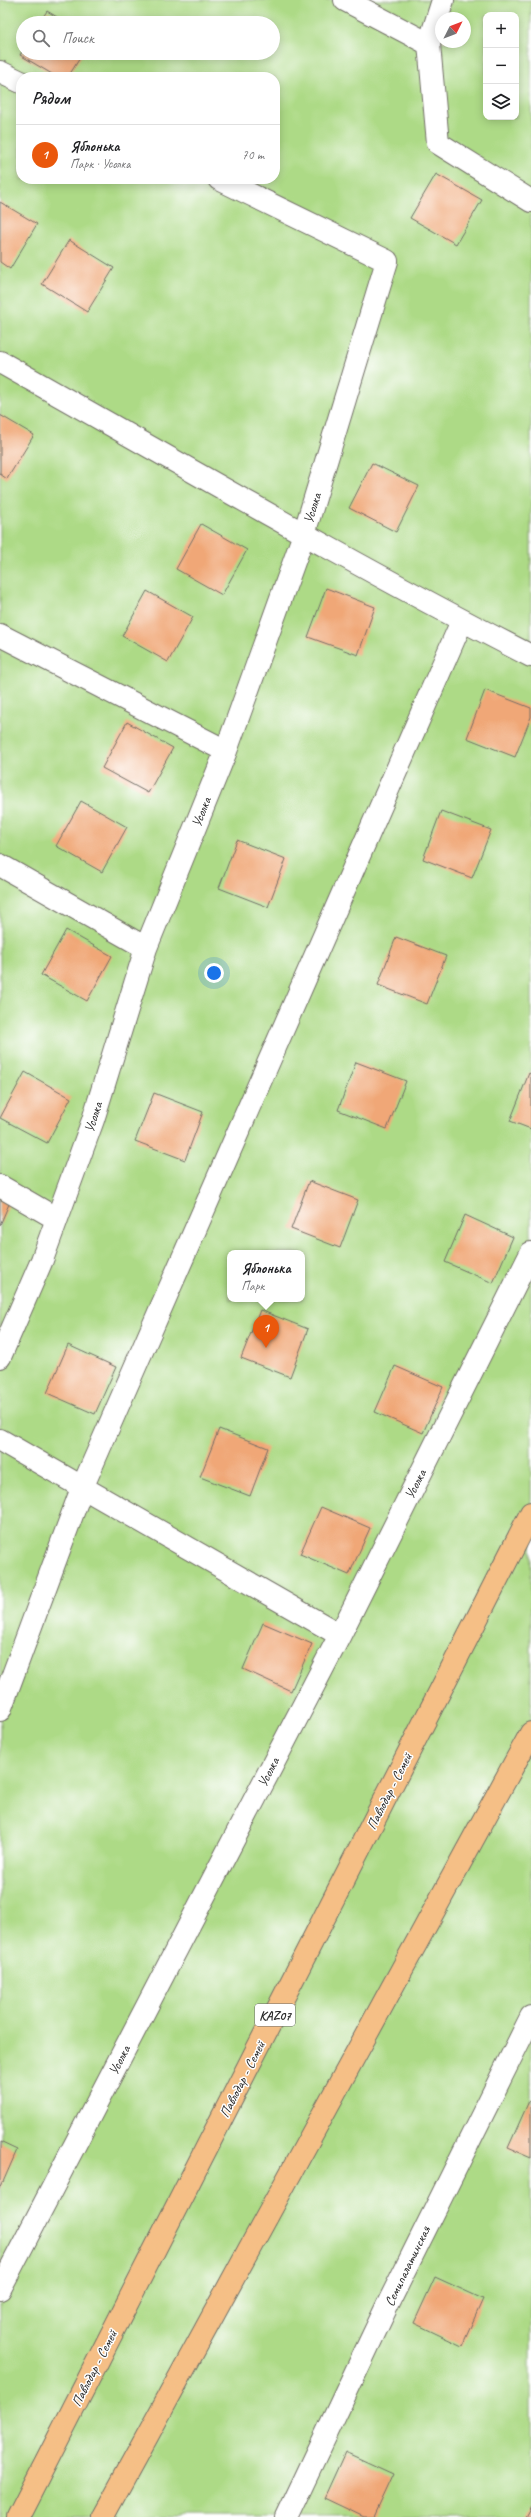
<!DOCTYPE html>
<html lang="ru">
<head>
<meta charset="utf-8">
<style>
  :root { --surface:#fff; --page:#f6f6f6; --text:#202124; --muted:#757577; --line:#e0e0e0; --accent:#ea580c }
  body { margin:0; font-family:Caveat,sans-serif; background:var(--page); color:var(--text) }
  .controls { position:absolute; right:12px; top:12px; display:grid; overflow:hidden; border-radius:8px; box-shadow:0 2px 10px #0003 }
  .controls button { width:36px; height:36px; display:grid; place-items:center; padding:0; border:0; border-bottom:1px solid var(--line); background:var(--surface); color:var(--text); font:20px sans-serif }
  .compass { position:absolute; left:435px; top:12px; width:36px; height:36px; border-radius:50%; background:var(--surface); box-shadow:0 2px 10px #0003; rotate:48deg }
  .you { position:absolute; left:214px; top:973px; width:14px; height:14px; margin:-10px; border:3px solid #fff; border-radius:50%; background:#1a73e8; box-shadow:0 0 0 6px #1a73e833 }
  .badge { display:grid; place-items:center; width:26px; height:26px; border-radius:50%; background:var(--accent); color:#fff; font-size:13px; font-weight:700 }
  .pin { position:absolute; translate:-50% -33px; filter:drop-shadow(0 1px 2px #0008) }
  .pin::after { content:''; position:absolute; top:21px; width:14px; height:12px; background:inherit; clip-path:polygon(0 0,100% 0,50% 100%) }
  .popup { position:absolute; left:227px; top:1250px; width:78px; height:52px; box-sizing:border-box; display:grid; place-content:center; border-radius:8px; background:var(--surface); filter:drop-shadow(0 1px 3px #0005); font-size:13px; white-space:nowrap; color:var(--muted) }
  .popup b { font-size:15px; color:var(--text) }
  .popup::after { content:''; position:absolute; left:50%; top:100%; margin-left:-8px; border:8px solid transparent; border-top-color:var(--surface) }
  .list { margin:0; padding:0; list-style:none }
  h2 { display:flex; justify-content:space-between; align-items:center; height:52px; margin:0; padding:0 16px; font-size:17px }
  h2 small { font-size:13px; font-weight:400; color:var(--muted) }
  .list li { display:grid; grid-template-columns:26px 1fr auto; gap:12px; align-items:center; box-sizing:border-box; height:60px; padding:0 16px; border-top:1px solid var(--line) }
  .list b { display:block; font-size:15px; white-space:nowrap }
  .list p { margin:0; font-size:13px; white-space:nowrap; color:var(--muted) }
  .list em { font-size:13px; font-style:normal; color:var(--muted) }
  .icon { flex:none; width:22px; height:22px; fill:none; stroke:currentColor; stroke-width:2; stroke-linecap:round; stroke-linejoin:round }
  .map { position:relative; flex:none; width:531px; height:2517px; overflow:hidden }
  .search { position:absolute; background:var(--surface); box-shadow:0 2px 10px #0003; left:16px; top:16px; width:264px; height:44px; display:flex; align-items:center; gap:10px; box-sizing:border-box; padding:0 14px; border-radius:22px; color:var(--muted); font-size:15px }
  .panel { position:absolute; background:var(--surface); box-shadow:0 2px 10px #0003; left:16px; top:72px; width:264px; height:112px; border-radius:16px }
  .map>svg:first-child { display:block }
</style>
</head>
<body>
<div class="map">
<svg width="531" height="2517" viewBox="0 0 531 2517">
  <rect width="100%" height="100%" fill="#fff"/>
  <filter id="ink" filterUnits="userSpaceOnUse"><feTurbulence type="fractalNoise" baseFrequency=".025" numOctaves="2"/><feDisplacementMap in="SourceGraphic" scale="8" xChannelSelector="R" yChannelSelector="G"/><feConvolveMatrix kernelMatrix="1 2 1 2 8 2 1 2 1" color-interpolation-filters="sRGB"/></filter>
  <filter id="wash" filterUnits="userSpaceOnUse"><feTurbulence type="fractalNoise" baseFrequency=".012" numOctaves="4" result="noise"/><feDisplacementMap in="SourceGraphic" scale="16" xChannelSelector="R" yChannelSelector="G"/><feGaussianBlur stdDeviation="0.9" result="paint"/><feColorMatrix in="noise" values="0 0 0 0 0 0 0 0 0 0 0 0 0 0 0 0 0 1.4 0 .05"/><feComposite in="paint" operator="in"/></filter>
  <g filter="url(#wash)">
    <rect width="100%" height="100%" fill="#f3e9d1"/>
    <path fill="#adda86" stroke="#6c8258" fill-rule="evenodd" d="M0,0H531V2517H0ZM486,15H516V117H486ZM441,18H465V42H441ZM23,23H273V53H23ZM21,77H275V179H21ZM230,1253H302V1299H230Z"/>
    <g id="blocks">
      <path fill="#f0a777" d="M47,11L67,23H39Z
        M23,50V53H83L68,77H57L20,55Z
        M436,174L482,200L456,244L410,218Z
        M0,202L37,224L10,269L0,262Z
        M69,240L114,268L87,312L42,284Z
        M0,415L34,435L7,479L0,474Z
        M372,463L419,486L396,532L349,508Z
        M201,524L247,550L222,595L176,569Z
        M326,588L375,607L358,655L308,637Z
        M147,591L193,617L168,662L122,636Z
        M485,690L531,708V717L515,757L467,738Z
        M127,722L173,748L148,793L102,768Z
        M81,801L127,827L102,872L56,846Z
        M441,811L491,830L472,878L423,859Z
        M237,840L286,859L268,907L219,888Z
        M66,930L112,956L87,1001L41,975Z
        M396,937L446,956L427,1004L378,985Z
        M356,1062L406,1081L387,1129L338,1110Z
        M25,1072L71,1098L47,1143L0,1118Z
        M529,1073L531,1074V1129L510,1121Z
        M154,1093L203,1112L185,1160L135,1141Z
        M309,1181L358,1200L340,1248L291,1229Z
        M0,1199L9,1204L0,1225Z
        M465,1215L513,1237L493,1283L445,1262Z
        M260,1310L308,1329L290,1377L241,1358Z
        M68,1345L116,1367L95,1414L47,1393Z
        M395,1366L443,1387L423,1433L375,1412Z
        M219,1429L268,1448L250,1496L200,1477Z
        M321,1507L370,1528L349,1575L300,1554Z
        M263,1623L312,1644L291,1691L243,1669Z
        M529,2101L531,2102V2158L508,2148Z
        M0,2142L17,2150L0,2189Z
        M435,2277L483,2299L462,2346L414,2323Z
        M345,2452L393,2474L373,2517H364L324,2498Z
        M531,2506V2517H525Z"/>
    </g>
  </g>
  <g filter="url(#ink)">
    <use href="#blocks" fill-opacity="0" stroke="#716e65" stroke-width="1"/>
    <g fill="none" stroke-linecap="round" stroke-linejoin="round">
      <defs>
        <path id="street" d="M345,0L429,44
          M443,0L429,44L438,143L531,201
          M0,72L21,82
          M0,362C176,461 351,564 531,656
          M0,635L226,751
          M0,865L146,948
          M0,1186L57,1219
          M0,1357L42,1260L93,1120L146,948L226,751L304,534L387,261L219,179
          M0,1440L340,1635
          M0,1710L82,1488L462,621
          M0,2289L340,1635L531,1253
          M287,2517L387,2306L531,2017"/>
        <path id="highway" d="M18,2517L531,1513
          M103,2517L531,1733"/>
      </defs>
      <use href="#street" stroke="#716e65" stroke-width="24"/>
      <use href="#highway" stroke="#716e65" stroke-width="24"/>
      <use href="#street" stroke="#fff" stroke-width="22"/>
      <use href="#highway" stroke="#f5bf86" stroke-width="22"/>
    </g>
  </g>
  <g text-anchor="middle" stroke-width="3" stroke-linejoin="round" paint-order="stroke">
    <rect fill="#fff" stroke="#6b6b6b" stroke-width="1" x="255" y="2004" width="40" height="22" rx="3"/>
    <g font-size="13" font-weight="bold" fill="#2b2b2b">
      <text x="275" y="2020">KAZ07</text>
    </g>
    <g font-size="14" fill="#2b2b2b" stroke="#fff">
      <text transform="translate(312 508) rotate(-73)" y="5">Усолка</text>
      <text transform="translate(201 812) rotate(-68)" y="5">Усолка</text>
      <text transform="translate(93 1117) rotate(-72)" y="5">Усолка</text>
      <text transform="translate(415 1484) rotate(-63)" y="5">Усолка</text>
      <text transform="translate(268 1772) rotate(-63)" y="5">Усолка</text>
      <text transform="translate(389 1791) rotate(-63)" y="5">Павлодар - Семей</text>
      <text transform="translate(119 2060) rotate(-63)" y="5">Усолка</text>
      <text transform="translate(242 2079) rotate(-63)" y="5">Павлодар - Семей</text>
      <text transform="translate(407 2266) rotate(-64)" y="5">Семипалатинская</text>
      <text transform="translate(94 2368) rotate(-63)" y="5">Павлодар - Семей</text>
    </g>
  </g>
</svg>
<div class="controls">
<button>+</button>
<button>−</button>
<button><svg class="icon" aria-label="layers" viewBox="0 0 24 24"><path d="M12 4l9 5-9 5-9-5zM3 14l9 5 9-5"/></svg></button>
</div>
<svg class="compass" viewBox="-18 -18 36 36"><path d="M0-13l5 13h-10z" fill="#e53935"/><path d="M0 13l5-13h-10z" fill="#757577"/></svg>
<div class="you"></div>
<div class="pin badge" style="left:266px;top:1348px">1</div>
<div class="popup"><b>Яблонька</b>Парк</div>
<div class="search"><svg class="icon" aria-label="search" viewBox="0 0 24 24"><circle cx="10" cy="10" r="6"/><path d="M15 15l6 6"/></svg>Поиск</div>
<section class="panel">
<h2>Рядом<small></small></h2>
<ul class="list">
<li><span class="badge">1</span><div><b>Яблонька</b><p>Парк · Усолка</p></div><em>70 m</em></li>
</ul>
</section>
</div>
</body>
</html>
